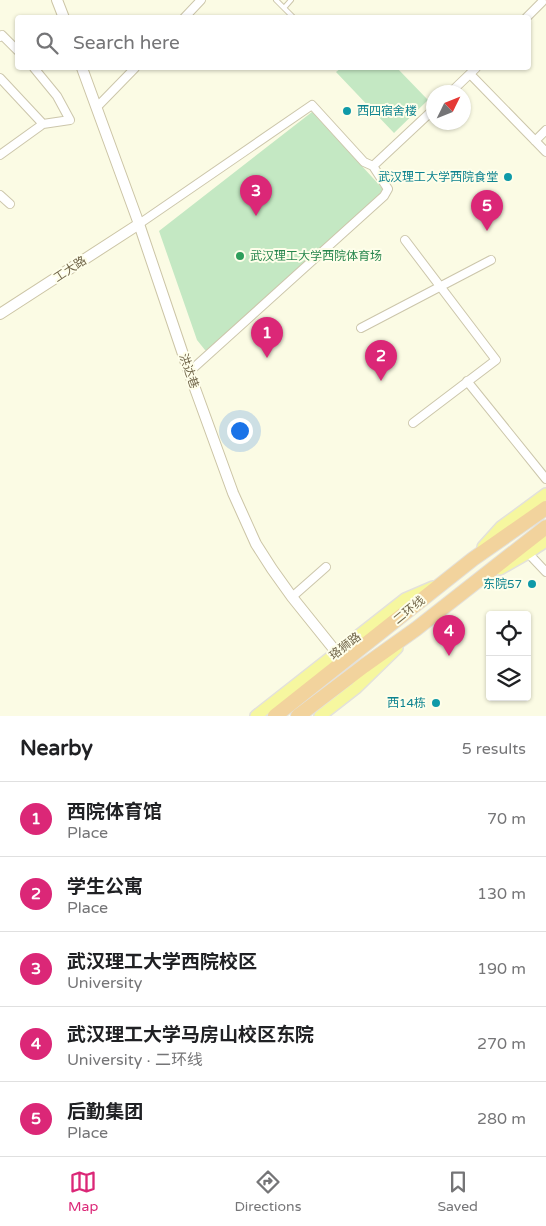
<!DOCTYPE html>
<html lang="en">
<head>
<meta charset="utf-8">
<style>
  :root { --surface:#fff; --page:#f6f6f6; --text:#202124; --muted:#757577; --line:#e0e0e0; --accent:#db2777 }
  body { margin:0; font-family:"Varela Round","Noto Sans SC",sans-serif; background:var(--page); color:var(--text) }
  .controls { position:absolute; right:15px; bottom:15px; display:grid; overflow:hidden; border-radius:5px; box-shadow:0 1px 4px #0004 }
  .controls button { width:45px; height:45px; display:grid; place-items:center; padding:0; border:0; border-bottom:1px solid var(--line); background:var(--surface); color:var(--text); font:25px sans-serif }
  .compass { position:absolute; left:426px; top:85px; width:45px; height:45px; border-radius:50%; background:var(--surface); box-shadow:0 1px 4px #0004; rotate:47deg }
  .you { position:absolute; left:239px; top:430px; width:18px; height:18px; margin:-12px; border:4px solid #fff; border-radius:50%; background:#1a73e8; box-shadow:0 0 0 8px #1a73e833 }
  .badge { display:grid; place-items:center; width:32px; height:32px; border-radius:50%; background:var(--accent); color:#fff; font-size:16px; font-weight:700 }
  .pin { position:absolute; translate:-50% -41px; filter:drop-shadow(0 1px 2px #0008) }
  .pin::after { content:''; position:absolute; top:26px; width:18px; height:15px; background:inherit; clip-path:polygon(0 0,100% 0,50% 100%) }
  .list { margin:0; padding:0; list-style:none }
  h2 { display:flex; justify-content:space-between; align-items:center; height:65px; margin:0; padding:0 20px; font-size:21px }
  h2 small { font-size:16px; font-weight:400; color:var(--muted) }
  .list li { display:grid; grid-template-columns:32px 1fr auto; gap:15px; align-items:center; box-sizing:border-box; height:75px; padding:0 20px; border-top:1px solid var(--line) }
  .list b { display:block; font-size:19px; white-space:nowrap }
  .list p { margin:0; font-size:16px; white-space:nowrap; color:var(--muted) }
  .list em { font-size:16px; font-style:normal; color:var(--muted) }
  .icon { flex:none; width:28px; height:28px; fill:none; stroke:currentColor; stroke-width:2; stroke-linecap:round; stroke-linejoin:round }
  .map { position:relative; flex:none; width:546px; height:716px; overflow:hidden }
  .search { position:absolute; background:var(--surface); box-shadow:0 1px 4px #0004; left:15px; right:15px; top:15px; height:55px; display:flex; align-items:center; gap:12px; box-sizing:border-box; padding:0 18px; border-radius:5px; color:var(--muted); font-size:19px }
  .sheet { height:440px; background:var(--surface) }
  nav { display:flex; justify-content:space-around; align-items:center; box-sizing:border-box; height:70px; border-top:1px solid var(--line); background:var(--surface); font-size:14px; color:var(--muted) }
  nav a { display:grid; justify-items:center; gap:2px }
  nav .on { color:var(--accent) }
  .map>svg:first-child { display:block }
</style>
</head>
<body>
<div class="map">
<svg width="546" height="716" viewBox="0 0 546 716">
  <rect width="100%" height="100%" fill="#fbfbe4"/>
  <path fill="#c4e8c3" d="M341,68H397L428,100L394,133L336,72Z
    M312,112L384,190L210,351L205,350L197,340L159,231Z"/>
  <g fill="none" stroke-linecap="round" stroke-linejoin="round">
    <defs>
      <path id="lane" d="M276,0L294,18
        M284,8L291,0"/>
      <path id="street" d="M184,18L201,0
        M526,18L542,2
        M0,37L2,35L18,51
        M470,74L546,152
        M0,78L43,124
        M451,92L476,68
        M97,107L135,68
        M535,141L546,130
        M0,155L43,124L70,120L57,96L34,68
        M373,166L434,109
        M0,195L10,204
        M139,224L312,105L364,162L373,166L388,189L384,196L189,372
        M405,240L496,360L413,423
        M361,328L491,260
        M467,381L546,479
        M528,553L546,572
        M292,597L326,567"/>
      <path id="secondary" d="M57,0L64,18
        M82,68L139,224L189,372L233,493L256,544L272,569L292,597L337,653
        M0,314L139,224"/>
      <path id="primary" d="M483,547L501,527L546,494
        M500,569L528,553L546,541
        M256,716L405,599L433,587
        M320,716L356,688L397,648"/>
      <path id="highway" d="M275,716L473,559L546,508
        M298,716L364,666L416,629L546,527"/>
    </defs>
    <use href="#lane" stroke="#ccc6ab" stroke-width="6"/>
    <use href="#street" stroke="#ccc6ab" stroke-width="10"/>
    <use href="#secondary" stroke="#ccc5a6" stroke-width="12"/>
    <use href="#primary" stroke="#e3e1db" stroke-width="14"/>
    <use href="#highway" stroke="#e3e1db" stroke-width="16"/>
    <use href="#lane" stroke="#fff" stroke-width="4"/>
    <use href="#street" stroke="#fff" stroke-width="8"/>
    <use href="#secondary" stroke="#fff" stroke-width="10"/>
    <use href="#primary" stroke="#f6f79f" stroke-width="11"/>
    <use href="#highway" stroke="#f2d39d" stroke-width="14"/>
  </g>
  <g fill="#0f9aa8" stroke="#fefeea" stroke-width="2">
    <circle cx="347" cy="111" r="5"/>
    <circle cx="508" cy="177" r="5"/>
    <circle cx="532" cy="584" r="5"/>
    <circle cx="436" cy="703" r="5"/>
  </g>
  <circle fill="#2e9e5b" stroke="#fefeea" stroke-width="2" cx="240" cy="256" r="5"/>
  <g text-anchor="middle" stroke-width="4" stroke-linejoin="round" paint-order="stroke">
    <g font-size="12" fill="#0d838f" stroke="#fefeea" text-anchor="end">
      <text x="357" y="115" text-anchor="start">西四宿舍楼</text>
      <text x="498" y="181">武汉理工大学西院食堂</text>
      <text x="522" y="588">东院57</text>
      <text x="426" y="707">西14栋</text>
    </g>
    <g font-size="12" fill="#27864d" stroke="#fefeea" text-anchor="start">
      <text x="250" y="260">武汉理工大学西院体育场</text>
    </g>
    <g font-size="12" fill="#72674b" stroke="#fefeea">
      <text transform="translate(70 269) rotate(-33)" y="4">工大路</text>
      <text transform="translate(189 371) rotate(71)" y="4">洪达巷</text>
      <text transform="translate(409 610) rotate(-39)" y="4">二环线</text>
      <text transform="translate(345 646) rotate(-38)" y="4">珞狮路</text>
    </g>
  </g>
</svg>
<div class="controls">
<button><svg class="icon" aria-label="locate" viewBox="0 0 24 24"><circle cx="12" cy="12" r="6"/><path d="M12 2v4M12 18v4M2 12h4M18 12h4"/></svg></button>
<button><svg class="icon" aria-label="layers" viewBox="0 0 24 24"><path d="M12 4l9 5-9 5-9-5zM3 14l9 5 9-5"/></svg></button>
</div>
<svg class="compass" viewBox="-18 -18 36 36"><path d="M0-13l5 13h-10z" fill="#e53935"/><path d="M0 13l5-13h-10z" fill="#757577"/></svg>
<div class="you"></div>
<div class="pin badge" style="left:267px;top:358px">1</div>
<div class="pin badge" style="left:381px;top:381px">2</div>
<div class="pin badge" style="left:256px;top:216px">3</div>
<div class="pin badge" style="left:449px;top:656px">4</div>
<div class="pin badge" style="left:487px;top:231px">5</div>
<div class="search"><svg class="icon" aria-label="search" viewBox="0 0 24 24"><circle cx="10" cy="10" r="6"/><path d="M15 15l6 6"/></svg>Search here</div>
</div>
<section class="sheet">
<h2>Nearby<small>5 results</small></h2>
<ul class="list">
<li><span class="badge">1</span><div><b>西院体育馆</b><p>Place</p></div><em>70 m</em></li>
<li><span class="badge">2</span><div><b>学生公寓</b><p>Place</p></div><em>130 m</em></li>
<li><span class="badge">3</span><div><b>武汉理工大学西院校区</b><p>University</p></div><em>190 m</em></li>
<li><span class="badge">4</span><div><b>武汉理工大学马房山校区东院</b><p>University · 二环线</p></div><em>270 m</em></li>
<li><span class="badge">5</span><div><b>后勤集团</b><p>Place</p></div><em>280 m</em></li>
</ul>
</section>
<nav>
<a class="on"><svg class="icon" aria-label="map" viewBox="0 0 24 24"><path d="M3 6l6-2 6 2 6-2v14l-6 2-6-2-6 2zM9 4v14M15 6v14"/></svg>Map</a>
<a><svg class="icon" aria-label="directions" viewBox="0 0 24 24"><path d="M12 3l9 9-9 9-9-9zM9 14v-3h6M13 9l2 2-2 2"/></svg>Directions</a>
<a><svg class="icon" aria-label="saved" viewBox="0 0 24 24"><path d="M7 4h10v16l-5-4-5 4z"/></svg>Saved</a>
</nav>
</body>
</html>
